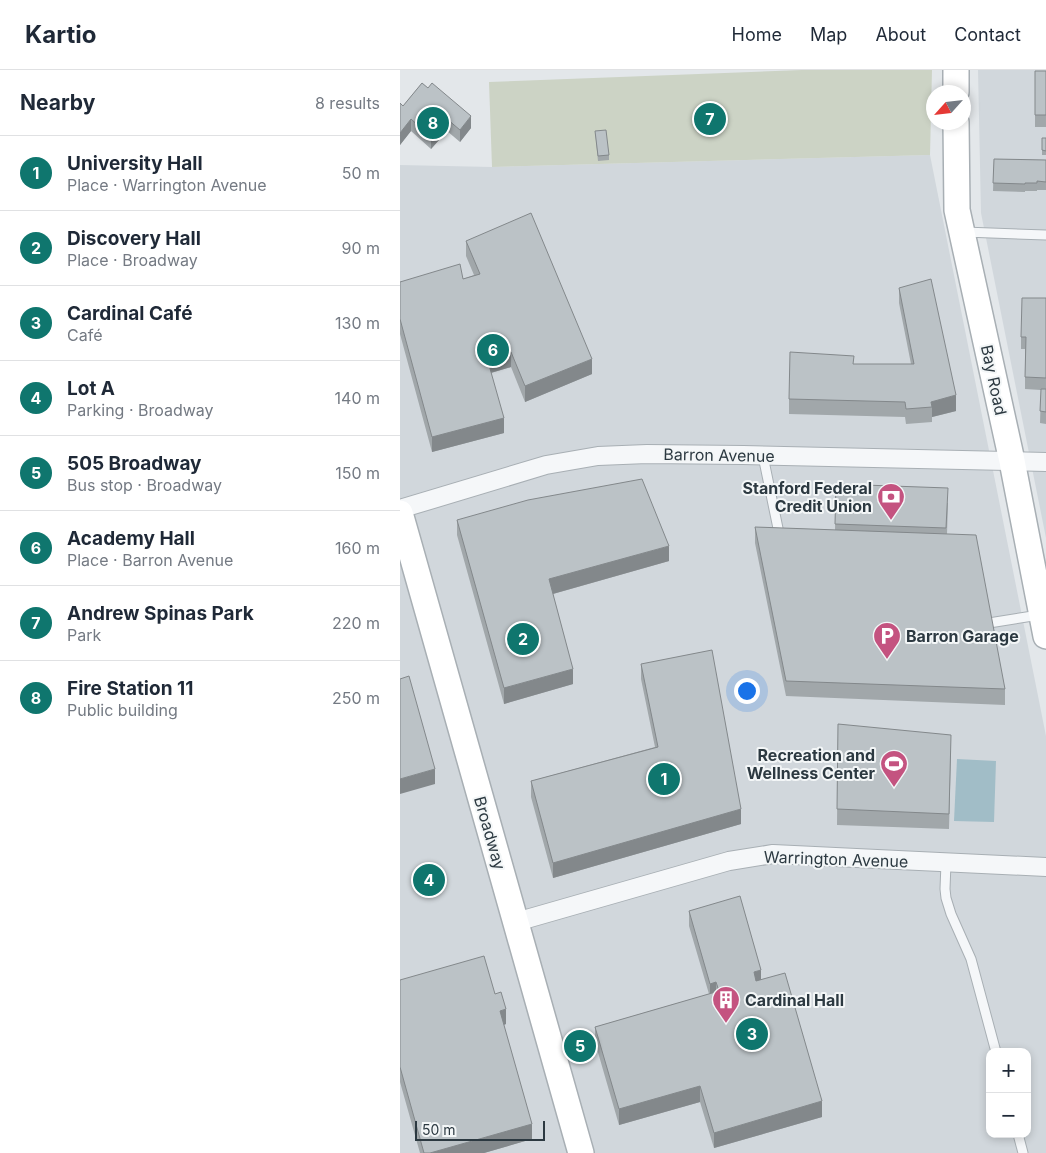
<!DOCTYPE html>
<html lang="en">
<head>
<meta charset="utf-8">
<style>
  :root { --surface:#fff; --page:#f2f2f3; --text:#1f2937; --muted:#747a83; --line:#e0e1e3; --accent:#0f766e }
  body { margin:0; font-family:Inter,sans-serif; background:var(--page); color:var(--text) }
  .controls { position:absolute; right:15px; bottom:15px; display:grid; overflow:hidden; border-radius:10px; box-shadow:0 2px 8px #0003 }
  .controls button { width:45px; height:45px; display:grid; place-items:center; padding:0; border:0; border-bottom:1px solid var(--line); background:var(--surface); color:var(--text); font:25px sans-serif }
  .compass { position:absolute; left:526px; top:15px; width:45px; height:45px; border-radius:50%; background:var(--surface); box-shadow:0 2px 8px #0003; rotate:243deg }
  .scale { position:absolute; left:15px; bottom:12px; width:130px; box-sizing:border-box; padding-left:5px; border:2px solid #2c3941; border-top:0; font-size:14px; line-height:18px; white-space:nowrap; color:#2c3941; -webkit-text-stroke:4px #f3f6f7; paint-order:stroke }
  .you { position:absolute; left:346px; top:620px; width:18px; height:18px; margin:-12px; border:4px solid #fff; border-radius:50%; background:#1a73e8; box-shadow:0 0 0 8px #1a73e833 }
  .badge { display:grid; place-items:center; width:32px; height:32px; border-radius:50%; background:var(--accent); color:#fff; font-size:16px; font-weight:700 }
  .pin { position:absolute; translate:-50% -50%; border:2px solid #fff; box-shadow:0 1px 5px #0006 }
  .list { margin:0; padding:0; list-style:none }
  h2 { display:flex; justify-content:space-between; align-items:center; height:65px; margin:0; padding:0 20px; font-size:21px }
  h2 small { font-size:16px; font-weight:400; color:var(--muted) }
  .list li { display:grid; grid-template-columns:32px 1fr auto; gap:15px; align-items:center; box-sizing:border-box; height:75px; padding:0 20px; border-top:1px solid var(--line) }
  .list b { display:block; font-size:19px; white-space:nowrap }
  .list p { margin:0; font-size:16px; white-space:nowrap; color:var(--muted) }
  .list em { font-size:16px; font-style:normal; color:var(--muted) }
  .map { position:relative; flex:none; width:646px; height:1083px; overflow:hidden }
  header { display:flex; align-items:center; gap:30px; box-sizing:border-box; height:70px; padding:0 25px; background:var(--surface); border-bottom:1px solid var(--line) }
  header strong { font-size:24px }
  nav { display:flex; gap:28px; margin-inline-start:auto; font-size:18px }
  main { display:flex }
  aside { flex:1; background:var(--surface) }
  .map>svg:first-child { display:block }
</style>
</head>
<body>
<header>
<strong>Kartio</strong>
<nav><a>Home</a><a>Map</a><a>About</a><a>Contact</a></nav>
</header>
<main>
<aside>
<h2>Nearby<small>8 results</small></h2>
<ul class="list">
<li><span class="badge">1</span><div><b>University Hall</b><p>Place · Warrington Avenue</p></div><em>50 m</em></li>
<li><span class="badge">2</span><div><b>Discovery Hall</b><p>Place · Broadway</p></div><em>90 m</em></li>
<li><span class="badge">3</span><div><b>Cardinal Café</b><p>Café</p></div><em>130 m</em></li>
<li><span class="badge">4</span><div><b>Lot A</b><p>Parking · Broadway</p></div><em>140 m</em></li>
<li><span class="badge">5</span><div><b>505 Broadway</b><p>Bus stop · Broadway</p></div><em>150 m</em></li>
<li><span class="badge">6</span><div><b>Academy Hall</b><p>Place · Barron Avenue</p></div><em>160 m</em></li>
<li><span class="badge">7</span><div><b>Andrew Spinas Park</b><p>Park</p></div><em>220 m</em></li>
<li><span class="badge">8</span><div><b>Fire Station 11</b><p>Public building</p></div><em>250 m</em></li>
</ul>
</aside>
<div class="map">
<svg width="646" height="1083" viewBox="0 0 646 1083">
  <rect width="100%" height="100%" fill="#e3e7ea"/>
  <path fill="#d1d7dc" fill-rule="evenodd" d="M578,0H646V468L581,143Z
    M530,85L646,666V1083H0V95L92,97ZM590,982H627V1064H590Z"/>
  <path fill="#ccd3c5" d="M402,0H532L530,85L92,97L89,12Z"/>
  <path fill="#a1bdc7" d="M557,689L596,691L594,752L554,751Z"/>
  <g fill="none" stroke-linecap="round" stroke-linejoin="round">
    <defs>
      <path id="lane" d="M564,162L646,165
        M363,386L380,468
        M589,553L639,545
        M546,793L545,819L546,828L551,844L571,889L596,982
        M618,1064L623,1083"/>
      <path id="street" d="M0,439L146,395L198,386L247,384L343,385L646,392
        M116,852L329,791L373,784L646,797"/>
      <path id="secondary" d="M556,0V22
        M556,52L557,140L612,391L646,566
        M0,443L181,1083"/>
    </defs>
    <use href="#lane" stroke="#a8afb4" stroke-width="11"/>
    <use href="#street" stroke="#a8afb4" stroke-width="20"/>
    <use href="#secondary" stroke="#a8afb4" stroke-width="28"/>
    <use href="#lane" stroke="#f5f7f9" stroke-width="9"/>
    <use href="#street" stroke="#f5f7f9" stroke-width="18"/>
    <use href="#secondary" stroke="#fff" stroke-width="25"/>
  </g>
  <path fill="#a1a7aa" d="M635,1H646V57H635Z
    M22,13L71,58L60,72L47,61L31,79L11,61L0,75V33L3,36Z
    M195,61L209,85V90L198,91Z
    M642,68H646V85H642Z
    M594,89L646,90V120H637V121H625V122L593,121Z
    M66,171L192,304L125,332L111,297L91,303L104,363L32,382L0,264V212L63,209L74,205L66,186Z
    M499,218L556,341L532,347V352L506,354L505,347L389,344V329L454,294H511L499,233Z
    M646,228V354L640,353L641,320L625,319V279H621V267Z
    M436,414L548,433L547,464L605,619V635L386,626L355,473V457L435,460Z
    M57,450L269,491L153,524L173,614L104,634L57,465Z
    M241,594L341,754L153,808L131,727V711L255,677L241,609Z
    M438,654L551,681L549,759L437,755Z
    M289,841L361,909L422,1047L314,1078L300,1032L219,1055L195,972V957L309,924L289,856Z
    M0,910L95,924L106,954L104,955L132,1069L84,1083H20L0,1012Z"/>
  <path fill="#83888b" d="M71,46V58L60,72V60Z
    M11,49V61L0,75V63Z
    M47,49V61L31,79V67Z
    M111,282V297L87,304V288Z
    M192,289V304L125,332V316Z
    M556,325V341L532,347V337L531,332Z
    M104,348V363L32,382V367Z
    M269,476V491L149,525V509Z
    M173,599V614L104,634V618Z
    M35,699V714L0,724V709Z
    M341,739V754L153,808V793Z
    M361,900V915L354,917V902Z
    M316,912V928L310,930V914Z
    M106,939V954L100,956V941Z
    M300,1016V1032L219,1055V1039Z
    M422,1031V1047L314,1078V1063Z
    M132,1054V1069L84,1083H30Z"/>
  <path fill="#bbc2c6" stroke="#83888b" d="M635,1H646V45H635Z
    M22,13L28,18L32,13L71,46L60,60L47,49L31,67L11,49L0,63V33L3,36Z
    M206,60L209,85L198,86L195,61Z
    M642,68H646V81L642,80Z
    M594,89L646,90V112L637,111V113H625V114L593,113Z
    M131,143L192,289L125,316L111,282L87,288L104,348L32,367L0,249V212L60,194L63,209L80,204L66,171Z
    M531,209L556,325L531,332L532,337L506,339L505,332L389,329L390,282L454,286L453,294H514L499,218Z
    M622,228H646V308L625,307L626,267H621Z
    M641,319H646V342L640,341Z
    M242,409L269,476L149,509L173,599L104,618L57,450L128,430Z
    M436,414L548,418L546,458L435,454Z
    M355,457L576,465L605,619L386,611Z
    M312,580L341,739L153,793L131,711L258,677L241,594Z
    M9,606L35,699L0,709V609Z
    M438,654L551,665L549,744L437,739Z
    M340,826L361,900L354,902L356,911L385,903L422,1031L314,1063L300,1016L219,1039L195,957L319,921L316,912L310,914L289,841Z
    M84,886L95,924L101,922L106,939L100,941L132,1054L30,1083H24L0,997V910Z"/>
  <defs>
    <symbol id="bank-pin" viewBox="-11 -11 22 30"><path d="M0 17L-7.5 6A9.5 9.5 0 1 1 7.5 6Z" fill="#c45380" stroke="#f3f6f7"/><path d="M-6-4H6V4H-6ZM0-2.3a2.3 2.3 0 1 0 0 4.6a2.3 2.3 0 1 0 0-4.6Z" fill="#fff"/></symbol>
    <symbol id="parking-pin" viewBox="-11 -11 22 30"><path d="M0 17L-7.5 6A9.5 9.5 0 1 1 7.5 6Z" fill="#c45380" stroke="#f3f6f7"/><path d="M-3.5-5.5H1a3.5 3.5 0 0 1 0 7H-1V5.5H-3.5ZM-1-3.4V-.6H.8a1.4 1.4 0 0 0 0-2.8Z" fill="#fff"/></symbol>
    <symbol id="stadium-pin" viewBox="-11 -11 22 30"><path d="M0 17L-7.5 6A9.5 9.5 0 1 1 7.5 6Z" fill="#c45380" stroke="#f3f6f7"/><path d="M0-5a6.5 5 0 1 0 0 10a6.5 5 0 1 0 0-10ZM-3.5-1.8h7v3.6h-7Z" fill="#fff"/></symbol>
    <symbol id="building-pin" viewBox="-11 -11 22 30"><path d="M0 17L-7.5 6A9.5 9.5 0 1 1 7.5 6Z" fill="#c45380" stroke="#f3f6f7"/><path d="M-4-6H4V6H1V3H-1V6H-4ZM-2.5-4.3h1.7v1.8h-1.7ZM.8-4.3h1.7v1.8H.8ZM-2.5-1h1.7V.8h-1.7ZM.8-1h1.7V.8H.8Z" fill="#fff"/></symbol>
  </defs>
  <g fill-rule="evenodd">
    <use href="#bank-pin" x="475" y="411" width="32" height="43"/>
    <use href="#parking-pin" x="471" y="550" width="32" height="43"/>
    <use href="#stadium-pin" x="478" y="678" width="32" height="43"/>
    <use href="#building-pin" x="310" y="914" width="32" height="43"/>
  </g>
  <g text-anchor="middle" stroke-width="4" stroke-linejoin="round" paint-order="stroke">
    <g font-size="16" fill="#2c3941" stroke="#f3f6f7">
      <text transform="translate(594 310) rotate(78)" y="6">Bay Road</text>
      <text transform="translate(319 385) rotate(1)" y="6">Barron Avenue</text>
      <text transform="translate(90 763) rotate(74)" y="6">Broadway</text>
      <text transform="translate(436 789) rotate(2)" y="6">Warrington Avenue</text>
    </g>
    <g font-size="16" font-weight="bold" fill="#2c3941" stroke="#f3f6f7" text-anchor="end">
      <text x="472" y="424">Stanford Federal<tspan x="472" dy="18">Credit Union</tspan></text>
      <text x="506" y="572" text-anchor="start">Barron Garage</text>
      <text x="475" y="691">Recreation and<tspan x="475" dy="18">Wellness Center</tspan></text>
      <text x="345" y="936" text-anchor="start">Cardinal Hall</text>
    </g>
  </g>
</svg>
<div class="controls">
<button>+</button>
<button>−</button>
</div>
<svg class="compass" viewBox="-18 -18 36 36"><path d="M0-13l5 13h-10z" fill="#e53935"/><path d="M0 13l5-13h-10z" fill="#747a83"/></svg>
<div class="scale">50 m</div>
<div class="you"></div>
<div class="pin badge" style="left:264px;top:709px">1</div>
<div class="pin badge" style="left:123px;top:569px">2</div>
<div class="pin badge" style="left:352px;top:964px">3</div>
<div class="pin badge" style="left:29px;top:810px">4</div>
<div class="pin badge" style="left:180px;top:976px">5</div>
<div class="pin badge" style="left:93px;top:280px">6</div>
<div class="pin badge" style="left:310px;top:49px">7</div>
<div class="pin badge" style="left:33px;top:53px">8</div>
</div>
</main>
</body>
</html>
